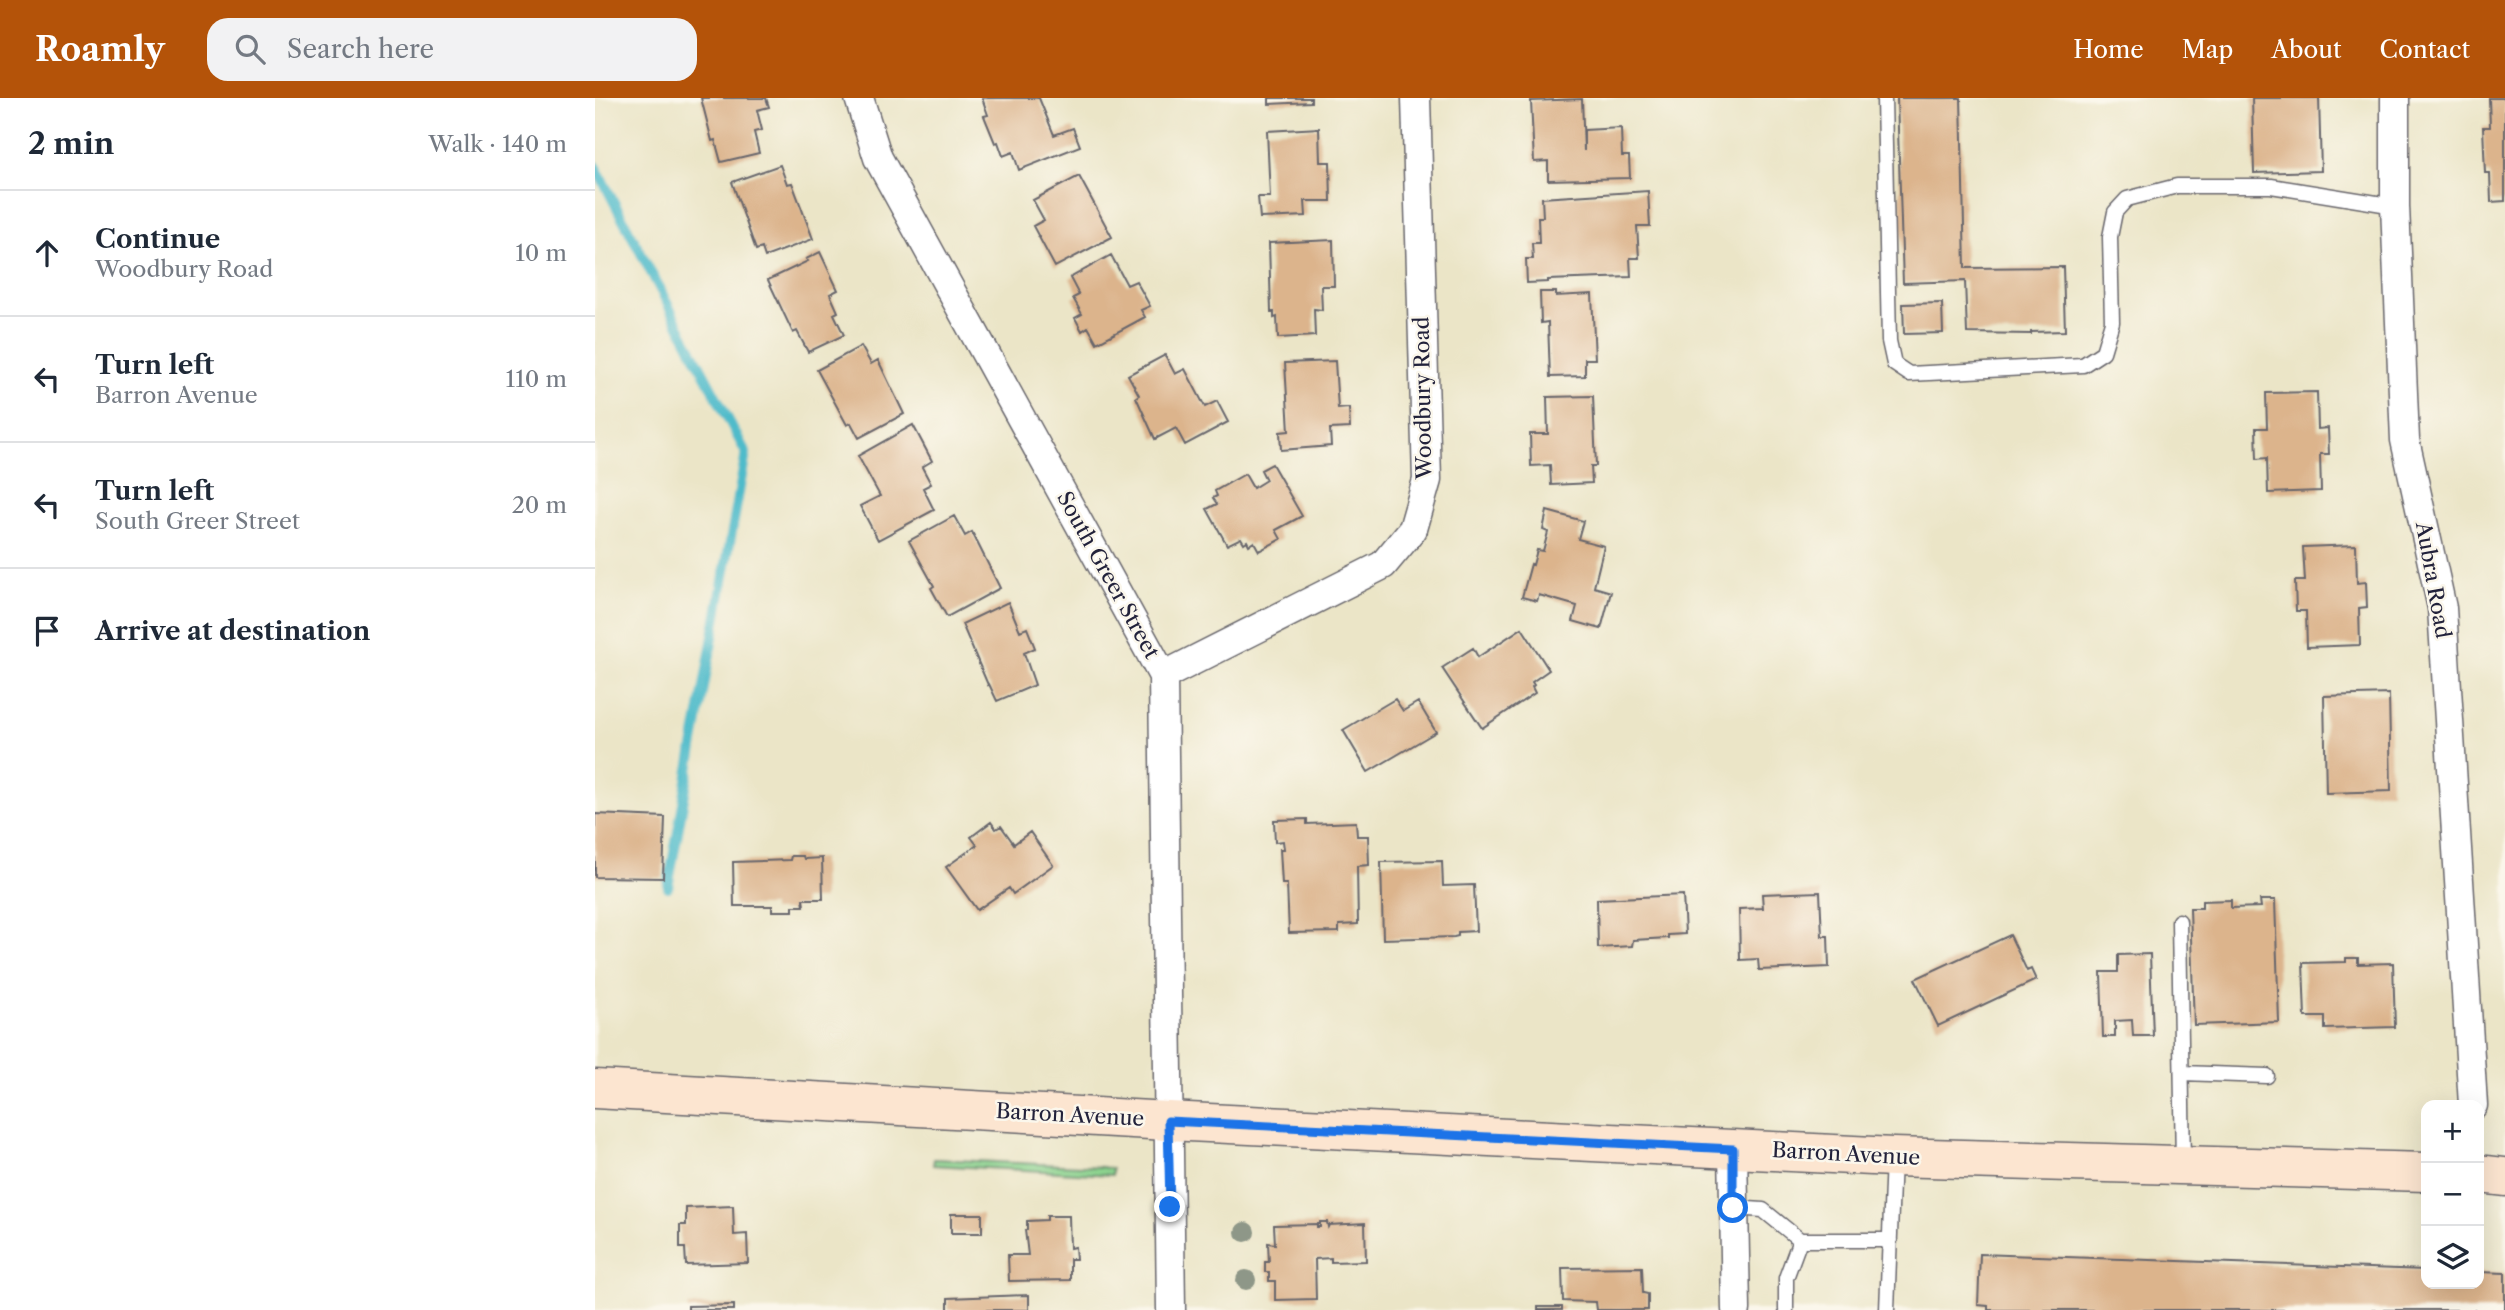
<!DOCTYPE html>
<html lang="en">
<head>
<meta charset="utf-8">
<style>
  :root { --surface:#fff; --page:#f2f2f3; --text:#1f2937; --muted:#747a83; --line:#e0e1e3; --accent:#b45309 }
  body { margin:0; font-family:"Libre Caslon Text",serif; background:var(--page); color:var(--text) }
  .controls { position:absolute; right:21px; bottom:21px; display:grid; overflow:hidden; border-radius:14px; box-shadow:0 7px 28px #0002 }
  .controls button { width:63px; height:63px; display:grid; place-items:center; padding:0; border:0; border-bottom:2px solid var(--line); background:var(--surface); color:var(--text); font:35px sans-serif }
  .stop { position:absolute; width:21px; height:21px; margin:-16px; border:5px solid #1a73e8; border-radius:50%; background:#fff }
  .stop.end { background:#1a73e8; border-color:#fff; box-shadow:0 2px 7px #0008 }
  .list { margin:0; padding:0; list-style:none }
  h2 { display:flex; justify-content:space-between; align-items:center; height:91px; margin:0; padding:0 28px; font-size:30px }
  h2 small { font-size:23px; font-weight:400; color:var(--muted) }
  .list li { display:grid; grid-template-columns:46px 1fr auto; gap:21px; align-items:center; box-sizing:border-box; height:126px; padding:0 28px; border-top:2px solid var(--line) }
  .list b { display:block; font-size:26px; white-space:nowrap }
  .list p { margin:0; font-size:23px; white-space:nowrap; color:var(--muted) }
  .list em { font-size:23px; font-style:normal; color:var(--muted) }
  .icon { flex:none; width:38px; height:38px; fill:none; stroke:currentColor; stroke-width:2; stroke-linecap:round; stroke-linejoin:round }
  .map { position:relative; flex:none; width:1910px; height:1212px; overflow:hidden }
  header { display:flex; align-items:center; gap:42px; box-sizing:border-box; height:98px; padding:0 35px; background:var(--accent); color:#fff }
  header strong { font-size:33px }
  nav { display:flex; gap:38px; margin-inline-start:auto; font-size:24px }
  .search { width:490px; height:63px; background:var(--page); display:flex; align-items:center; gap:18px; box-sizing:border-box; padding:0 24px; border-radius:21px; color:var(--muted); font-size:26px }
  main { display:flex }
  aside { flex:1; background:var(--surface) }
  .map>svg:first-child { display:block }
</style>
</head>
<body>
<header>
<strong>Roamly</strong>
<div class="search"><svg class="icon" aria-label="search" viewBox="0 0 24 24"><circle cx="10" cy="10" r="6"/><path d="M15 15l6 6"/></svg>Search here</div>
<nav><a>Home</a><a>Map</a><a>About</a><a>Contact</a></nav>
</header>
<main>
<aside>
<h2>2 min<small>Walk · 140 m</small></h2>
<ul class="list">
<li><svg class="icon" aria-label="ahead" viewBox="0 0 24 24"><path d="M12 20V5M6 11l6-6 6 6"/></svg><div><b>Continue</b><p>Woodbury Road</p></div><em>10 m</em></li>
<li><svg class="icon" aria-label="left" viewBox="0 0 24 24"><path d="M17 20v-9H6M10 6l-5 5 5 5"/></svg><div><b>Turn left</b><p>Barron Avenue</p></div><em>110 m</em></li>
<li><svg class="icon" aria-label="left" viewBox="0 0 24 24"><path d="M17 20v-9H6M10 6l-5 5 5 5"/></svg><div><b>Turn left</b><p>South Greer Street</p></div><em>20 m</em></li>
<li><svg class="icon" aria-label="arrive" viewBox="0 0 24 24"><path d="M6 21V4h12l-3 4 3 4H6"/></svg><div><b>Arrive at destination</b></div></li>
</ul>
</aside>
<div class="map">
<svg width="1910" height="1212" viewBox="0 0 1910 1212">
  <rect width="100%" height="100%" fill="#fbf7ec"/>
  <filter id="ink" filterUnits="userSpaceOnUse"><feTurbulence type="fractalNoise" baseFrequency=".0143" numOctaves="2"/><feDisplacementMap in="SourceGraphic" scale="14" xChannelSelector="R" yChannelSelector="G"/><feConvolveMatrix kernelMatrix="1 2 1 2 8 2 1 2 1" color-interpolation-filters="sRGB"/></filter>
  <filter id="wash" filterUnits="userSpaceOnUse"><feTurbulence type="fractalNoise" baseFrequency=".00686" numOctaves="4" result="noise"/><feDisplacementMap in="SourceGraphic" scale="28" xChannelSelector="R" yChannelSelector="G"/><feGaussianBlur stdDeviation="1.57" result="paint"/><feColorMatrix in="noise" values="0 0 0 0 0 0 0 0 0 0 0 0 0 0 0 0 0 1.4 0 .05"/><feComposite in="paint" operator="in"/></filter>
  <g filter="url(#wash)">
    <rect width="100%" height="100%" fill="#ebe5c7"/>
    <path fill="#8dd48f" stroke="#587b65" stroke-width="2" d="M339,1061L507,1069L517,1071V1077L338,1067Z"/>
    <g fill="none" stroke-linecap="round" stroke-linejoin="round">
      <path stroke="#4fbbca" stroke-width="10" d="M0,68L151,355L73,789"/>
    </g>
    <g id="blocks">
      <path fill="#dcb48c" d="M106,0H171L174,9L162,12L167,32L159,34L164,55L126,64L120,42L117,43Z
        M387,0H444L459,37L478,30L485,48L424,72L418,54L408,58L403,44L400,45L389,18L393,17Z
        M674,0H716V4L674,6Z
        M1302,0H1366L1370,170L1468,169L1470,233L1436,234V236L1372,235L1370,183L1308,185Z
        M1657,0H1724L1726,73L1659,75Z
        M1894,0H1910V103L1896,104L1895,75H1890L1888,29H1895Z
        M987,1L989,53V32L1026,30L1027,58H1034L1035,80L953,82V63L939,64L936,3Z
        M724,30L725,64H735L736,103H710L711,118L665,120L663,99H675L672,33Z
        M185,67L192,86L197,85L218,141L170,159L167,150L161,152L137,84Z
        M484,78L517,139L460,169L438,128L449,122L438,102Z
        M1053,93L1055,128H1042L1044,160H1035L1036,179L953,182V184L932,185L931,161H938L937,145H944L943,119H948L947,100Z
        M738,142L739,188H726L727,212L719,211L720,238L683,240L682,219L679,220V214H676L674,145Z
        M225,154L243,192L235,196L243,214L239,216L249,237L213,254L202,233L198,235L173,182L213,163L211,161Z
        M516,157L532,187L541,183L555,208L546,212L550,219L502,245L493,229L487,233L480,220L487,216L478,200L484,197L475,180Z
        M945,194H961V198L997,196L1000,261H990V278L955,279L953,224L946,225Z
        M1347,205L1348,235L1309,236L1308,206Z
        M266,248L276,266L283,262L309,316L264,340L256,325L252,327L222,272Z
        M570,257L580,276L590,271L610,309L622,303L633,324L590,347L581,330L560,341L541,299L544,297L533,277Z
        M740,263L743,311L754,310L755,330L735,331L736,348L686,352L685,334L694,333L690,265Z
        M1722,294L1723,331L1733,330L1734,356H1725L1726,393L1673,395L1672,360L1662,361L1661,330H1672L1671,295Z
        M998,298L1001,368H996L997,385L956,387L955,367L936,368L935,336H953L952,299Z
        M318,327L337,363L327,369L336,386L328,390L339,412L283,442L265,408L285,398L263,358Z
        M677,366L707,418L681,432L686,441L664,453L659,444L654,447L652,443L649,445L646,440L632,447L612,411L622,406L618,400L622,398L620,393L650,376L658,390L671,382L666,372Z
        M952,413L988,423L983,441L1009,448L999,489L1016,494L1006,531L978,523L982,508L944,497L942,503L927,499L936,466L938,467L942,452L948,453L953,434L948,432Z
        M359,418L370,438L377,434L405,490L352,519L336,490L339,488L314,443Z
        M1761,447L1762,485L1771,484L1772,509L1764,510L1765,547L1712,549L1711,513H1701L1700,483H1710L1708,449Z
        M413,504L425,533L432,530L440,550L429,555L440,587L402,603L394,586L393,587L367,526Z
        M927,530L954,572L937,584L939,587L937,589L940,595L887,630L847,570L878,550L883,559Z
        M1794,596L1796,693L1731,695L1729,598Z
        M800,601L808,613L823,604L841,634L773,674L748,632Z
        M0,716L70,719L68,780L0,779Z
        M712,721V726L761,724L762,738H773L774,767L762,768L763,826L744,827V834L694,835L692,786H687L685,751H689L688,743L680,744L679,722Z
        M396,724L401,731L406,728L419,746L435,734L458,767L418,796L414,790L382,812L351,769L382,747L376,739Z
        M196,758H208L209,761L227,760L228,801H208L209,808H198V813H177V808H139L138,764L195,762Z
        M847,763L848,788L879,787L881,833L863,834V838L859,839L788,841L786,764Z
        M1225,794L1227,838H1233L1234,869L1164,872L1163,861L1145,862L1144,811L1168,810L1167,796Z
        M1088,797L1090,836L1073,837V840L1038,842L1037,848L1003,850L1002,801Z
        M1636,802V810L1666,809L1665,802H1680L1684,924L1599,927L1595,810H1607V803Z
        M1415,837L1432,873L1436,871L1441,882L1343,928L1320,881Z
        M1555,856L1558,938H1538L1537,922L1520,923V939H1508L1506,874H1523V857Z
        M1751,860H1763V866L1798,865L1800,929L1730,931V919H1710L1708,865L1751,864Z
        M138,1108L139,1137L152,1136L153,1165L91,1167L90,1150H85V1127H91V1110Z
        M356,1116H387V1135H356Z
        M452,1118H474L475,1150L480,1149L481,1161H475V1182L414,1183L413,1157H433L430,1132H432V1123L452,1122Z
        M725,1124H732L733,1129L734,1127L770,1125L771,1163L736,1164V1160L720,1161L721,1201L680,1202V1183H674V1174H670V1164H674L673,1145L680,1146L679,1127L722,1126V1129H725Z
        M1385,1156L1831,1172V1186H1884V1174L1910,1175V1212H1393V1208L1383,1207Z
        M1047,1169L1048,1195L1053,1196V1212H1002L1001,1204L968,1203L967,1170Z
        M434,1197V1212H353V1200Z
        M139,1207V1212H93V1208Z
        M943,1209H967V1212H943Z"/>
    </g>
  </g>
  <g filter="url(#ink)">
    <use href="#blocks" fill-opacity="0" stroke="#68666c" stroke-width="2"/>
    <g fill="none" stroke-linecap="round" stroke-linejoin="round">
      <defs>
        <path id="lane" d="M1289,0L1294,243L1299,266L1314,276L1488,267L1508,254L1517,224L1515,139L1520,114L1532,101L1582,88H1676L1800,108
          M1584,823L1588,1066
          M1587,975L1672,978
          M1138,1110L1168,1112L1205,1142H1295
          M1191,1212V1180L1205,1142
          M1292,1212L1298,1060"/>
        <path id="street" d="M264,0L283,60L568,578L576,1212
          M1800,0V108L1810,342L1847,510L1878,1007
          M568,578L788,467L818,431L832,382L821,0
          M1138,1051L1141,1212"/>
        <path id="secondary" d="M0,991L573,1023L1298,1059L1831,1074
          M1884,1076L1910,1079"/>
      </defs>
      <use href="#lane" stroke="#68666c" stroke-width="17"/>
      <use href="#street" stroke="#68666c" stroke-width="31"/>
      <use href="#secondary" stroke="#68666c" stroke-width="41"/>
      <use href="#lane" stroke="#fff" stroke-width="14"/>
      <use href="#street" stroke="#fff" stroke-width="28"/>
      <use href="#secondary" stroke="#fce5d0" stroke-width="38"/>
    </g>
    <g fill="#8e9788">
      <circle cx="650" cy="1134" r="10"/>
      <circle cx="651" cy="1182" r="10"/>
    </g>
  </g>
  <g fill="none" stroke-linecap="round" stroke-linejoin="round" filter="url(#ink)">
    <path stroke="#1a73e8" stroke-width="9" d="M575,1109L573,1023L1138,1051V1110"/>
  </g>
  <g text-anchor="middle" stroke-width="5" stroke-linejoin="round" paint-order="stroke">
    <g font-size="21" fill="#22223b" stroke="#fbf7ec">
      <text transform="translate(828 300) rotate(-91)" y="7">Woodbury Road</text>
      <text transform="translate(513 477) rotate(61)" y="7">South Greer Street</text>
      <text transform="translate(1838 482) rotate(80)" y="7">Aubra Road</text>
      <text transform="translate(475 1017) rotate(3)" y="7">Barron Avenue</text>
      <text transform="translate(1251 1056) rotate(3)" y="7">Barron Avenue</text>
    </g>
  </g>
</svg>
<div class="controls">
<button>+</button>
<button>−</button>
<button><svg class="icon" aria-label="layers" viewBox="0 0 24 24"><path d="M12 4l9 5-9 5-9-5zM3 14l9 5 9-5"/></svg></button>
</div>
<div class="stop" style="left:1138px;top:1110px"></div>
<div class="stop end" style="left:575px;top:1109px"></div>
</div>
</main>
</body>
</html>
